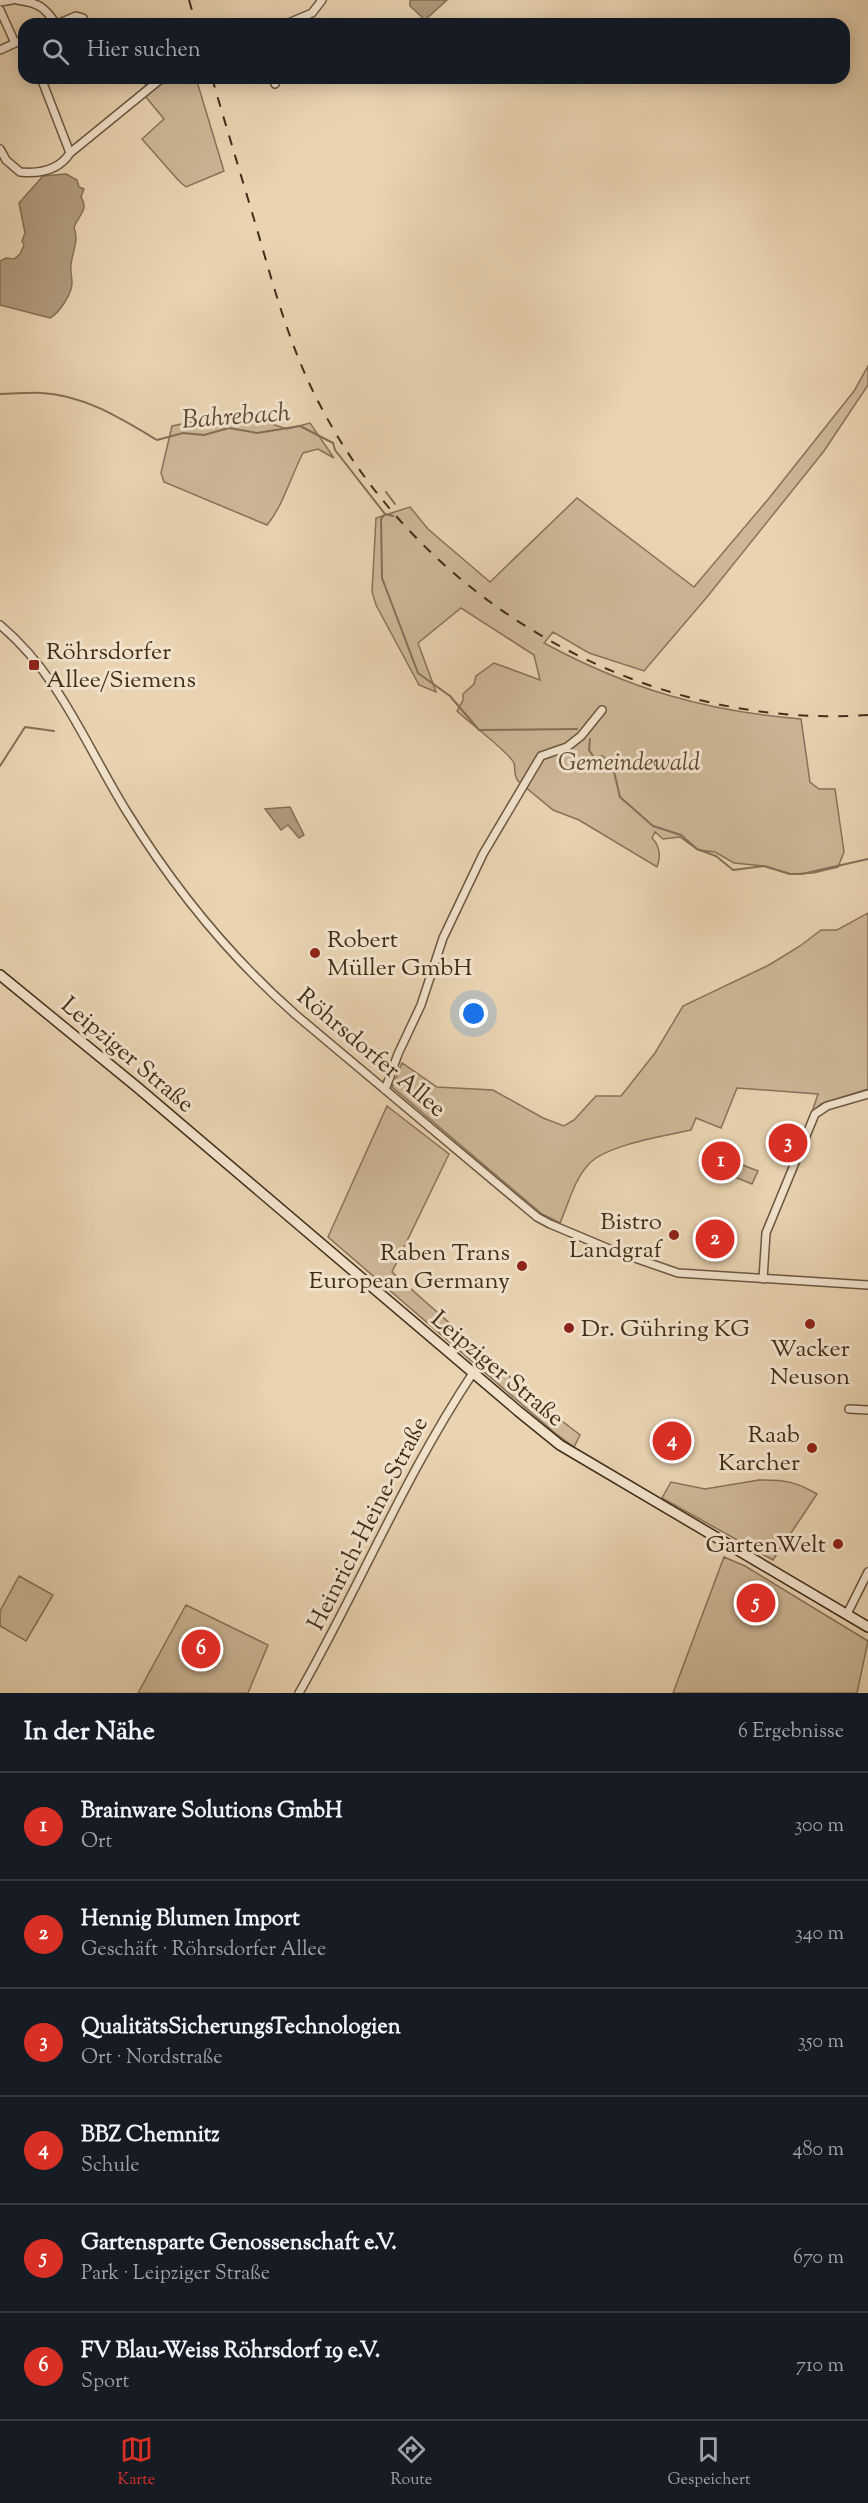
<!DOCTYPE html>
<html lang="de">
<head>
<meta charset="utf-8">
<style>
  :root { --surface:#171b24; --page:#20242c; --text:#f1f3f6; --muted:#9ea1a6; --line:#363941; --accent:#d93025 }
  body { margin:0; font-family:"Sorts Mill Goudy",serif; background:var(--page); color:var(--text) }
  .you { position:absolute; left:474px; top:1014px; width:21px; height:21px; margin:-15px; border:4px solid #fff; border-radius:50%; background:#1a73e8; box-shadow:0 0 0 9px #1a73e833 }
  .badge { display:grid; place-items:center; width:39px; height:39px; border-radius:50%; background:var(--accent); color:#fff; font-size:20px; font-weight:700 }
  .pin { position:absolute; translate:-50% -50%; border:3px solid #fff; box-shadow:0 2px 6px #0006 }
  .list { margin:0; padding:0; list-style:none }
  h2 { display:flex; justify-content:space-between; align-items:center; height:78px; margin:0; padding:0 24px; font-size:26px }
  h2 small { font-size:20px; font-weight:400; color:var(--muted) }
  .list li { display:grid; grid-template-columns:39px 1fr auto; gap:18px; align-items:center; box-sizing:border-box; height:108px; padding:0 24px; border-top:2px solid var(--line) }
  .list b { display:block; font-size:22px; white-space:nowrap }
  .list p { margin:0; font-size:20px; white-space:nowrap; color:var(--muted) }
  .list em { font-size:20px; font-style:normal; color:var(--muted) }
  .icon { flex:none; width:33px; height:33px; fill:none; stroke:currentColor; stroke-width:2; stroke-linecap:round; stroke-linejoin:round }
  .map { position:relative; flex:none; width:868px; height:1693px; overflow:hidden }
  .search { position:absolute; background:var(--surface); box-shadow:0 3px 15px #0003; left:18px; right:18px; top:18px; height:66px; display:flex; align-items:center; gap:15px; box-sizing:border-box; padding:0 21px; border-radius:18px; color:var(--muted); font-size:22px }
  .sheet { height:726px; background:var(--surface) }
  nav { display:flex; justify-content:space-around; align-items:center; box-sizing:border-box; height:84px; border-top:2px solid var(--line); background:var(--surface); font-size:16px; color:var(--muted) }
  nav a { display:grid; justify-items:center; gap:3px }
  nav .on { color:var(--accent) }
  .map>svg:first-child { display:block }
</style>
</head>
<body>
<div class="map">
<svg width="868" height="1693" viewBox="0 0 868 1693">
  <rect width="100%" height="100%" fill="#e9d3b1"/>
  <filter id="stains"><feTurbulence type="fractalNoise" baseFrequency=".00333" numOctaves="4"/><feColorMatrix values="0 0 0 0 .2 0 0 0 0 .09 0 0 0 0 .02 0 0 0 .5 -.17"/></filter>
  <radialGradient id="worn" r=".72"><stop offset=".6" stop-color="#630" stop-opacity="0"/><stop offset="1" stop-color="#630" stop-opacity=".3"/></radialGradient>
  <path fill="#cdb797" stroke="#887258" stroke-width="1.5" d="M143,78H196L224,171L186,187L179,181L142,139L164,119L145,96L148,92Z
    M868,366V385L824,451L707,597L644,671L589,653L553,632L544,643C629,689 705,711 801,719L810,782L819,789H835L844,852L838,867L813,873L790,874L764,866L734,863L715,852L698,850L680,837L663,839L655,832L652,838C660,846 661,857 657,867L579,820L553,810L518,781C513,774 516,770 514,763C510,753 467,721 457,711L463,700V694L474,684L476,676L494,663L540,680L534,655L461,608L418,643L436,692L419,685L376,605L372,592L376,518L410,507L428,529L490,582L577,498L694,587L770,497L854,391Z
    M238,413L287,429L310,423L334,458L318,449L303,453C291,476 283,506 267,525L164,482L161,473L172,426Z
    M868,913V1089L821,1104L812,1112L818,1094L737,1088L721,1128L696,1118L691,1130C665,1136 605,1145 588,1165C574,1180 568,1205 560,1223L542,1214L392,1087L402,1063L437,1087L493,1090L543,1118L564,1126L574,1120L596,1096H621L655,1053L683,1006L769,965L800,946L821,930H837Z
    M387,1106L449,1154L392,1272L544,1407L580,1435L574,1447L555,1433L328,1237Z
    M740,1164L758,1171L752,1184L735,1177Z
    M759,1480C784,1480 795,1481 817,1494L773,1560L662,1498L671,1482L705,1489Z
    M724,1557L745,1566L868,1641L857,1693H673Z
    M19,1576L53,1595L26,1641L0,1626V1611Z
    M186,1605L268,1645L248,1693H138Z"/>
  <path fill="#b09b7d" stroke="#846f55" stroke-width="1.5" d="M410,0H447L425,20L410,6Z
    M66,174L77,180L79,187L84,189L81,197C89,209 79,215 74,227C79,241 73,250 71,264C70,271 72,276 72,283C72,294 59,313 50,318L0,305V261L6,258L14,259L20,254L24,245L22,241L25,233L19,203L43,176Z
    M290,807L304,835L299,838L288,825L281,830L265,809Z"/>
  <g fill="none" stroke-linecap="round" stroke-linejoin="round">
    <path stroke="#846f55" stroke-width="2" d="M0,394C14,394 28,392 42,393C84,395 122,419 157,440L183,433L204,435L229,428L257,433L300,426L333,443L335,450L385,514L381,519L382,578L418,673L450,696L479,730L577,729
      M386,492L395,504
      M385,514L393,516
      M590,739L589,750L595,759L602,756L612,763L620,797L653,826L681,835L697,849L716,856L733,870L764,866L790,874H802L868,859
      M0,766L25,727L54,731"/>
    <defs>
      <path id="street" d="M17,0C38,3 44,6 56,24
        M0,2L12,0
        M0,10L15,43
        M57,24L76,16L83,18
        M286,24L312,13L322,0
        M0,50L24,39
        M41,78L70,153
        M273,78L275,84
        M0,149L6,160L20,172C40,174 59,170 70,153L162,78
        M0,625C60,675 87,748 127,812C174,888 229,956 296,1015L537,1217L550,1224L612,1250L678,1273L868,1285
        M385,1090L398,1054L421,1005L443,938L483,854L541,756L567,747L581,736L602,710
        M763,1279L766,1233L815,1114L827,1106L868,1094
        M849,1409L868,1410
        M847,1614L868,1572
        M299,1693C359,1588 405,1475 473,1373"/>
      <path id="secondary" d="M0,975L137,1087L518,1411L560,1445L868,1627"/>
    </defs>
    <use href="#street" stroke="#6c573f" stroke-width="10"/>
    <use href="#secondary" stroke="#422e19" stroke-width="12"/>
    <use href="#street" stroke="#f1e2cc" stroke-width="7"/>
    <use href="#secondary" stroke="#f1e2cc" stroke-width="9"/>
    <path stroke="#422e19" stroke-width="2" stroke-dasharray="10 10" stroke-linecap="butt" d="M189,0L196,24
      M212,78C228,133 245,188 261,243C277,299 293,354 320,405C423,604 646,730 868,715"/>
  </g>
  <g fill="#8f2418" stroke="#f1e2cc" stroke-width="2">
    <rect x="28" y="659" width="12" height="12" rx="3"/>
    <circle cx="315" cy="953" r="6"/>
    <circle cx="674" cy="1235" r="6"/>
    <circle cx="522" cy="1266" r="6"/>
    <circle cx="810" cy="1324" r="6"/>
    <circle cx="569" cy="1328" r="6"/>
    <circle cx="812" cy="1448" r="6"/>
    <circle cx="838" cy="1544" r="6"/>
  </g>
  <g text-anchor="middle" stroke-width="6" stroke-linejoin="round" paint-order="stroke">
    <g font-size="24" fill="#422e19" stroke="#f1e2cc" text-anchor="end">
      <text x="46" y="659" text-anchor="start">Röhrsdorfer<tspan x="46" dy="28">Allee/Siemens</tspan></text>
      <text x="327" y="947" text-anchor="start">Robert<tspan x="327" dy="28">Müller GmbH</tspan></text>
      <text x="662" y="1229">Bistro<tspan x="662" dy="28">Landgraf</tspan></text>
      <text x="510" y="1260">Raben Trans<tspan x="510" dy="28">European Germany</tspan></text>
      <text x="581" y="1336" text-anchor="start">Dr. Gühring KG</text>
      <text x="810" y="1356" text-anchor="middle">Wacker<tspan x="810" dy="28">Neuson</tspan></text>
      <text x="800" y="1442">Raab<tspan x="800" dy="28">Karcher</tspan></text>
      <text x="826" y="1552">GartenWelt</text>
    </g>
    <g font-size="24" font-style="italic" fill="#5e4932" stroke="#f1e2cc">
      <text x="629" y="770">Gemeindewald</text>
    </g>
    <g font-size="24" fill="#422e19" stroke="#f1e2cc">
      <text transform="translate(372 1052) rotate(40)" y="8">Röhrsdorfer Allee</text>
      <text transform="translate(128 1054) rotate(40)" y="8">Leipziger Straße</text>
      <text transform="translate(498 1368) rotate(40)" y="8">Leipziger Straße</text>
      <text transform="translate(367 1523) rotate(-63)" y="8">Heinrich-Heine-Straße</text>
    </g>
    <g font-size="26" font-style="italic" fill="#5e4932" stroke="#f1e2cc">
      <text transform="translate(236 415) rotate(-4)" y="9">Bahrebach</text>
    </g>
  </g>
  <rect width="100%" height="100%" filter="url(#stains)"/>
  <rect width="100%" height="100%" fill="url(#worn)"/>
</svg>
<div class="you"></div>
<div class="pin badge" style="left:721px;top:1161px">1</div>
<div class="pin badge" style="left:715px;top:1239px">2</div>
<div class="pin badge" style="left:788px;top:1143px">3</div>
<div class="pin badge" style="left:672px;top:1441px">4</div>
<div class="pin badge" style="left:756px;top:1603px">5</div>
<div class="pin badge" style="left:201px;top:1649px">6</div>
<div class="search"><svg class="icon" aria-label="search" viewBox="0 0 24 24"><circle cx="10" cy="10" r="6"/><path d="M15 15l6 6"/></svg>Hier suchen</div>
</div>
<section class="sheet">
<h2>In der Nähe<small>6 Ergebnisse</small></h2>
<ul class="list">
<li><span class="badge">1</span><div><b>Brainware Solutions GmbH</b><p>Ort</p></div><em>300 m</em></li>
<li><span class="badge">2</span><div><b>Hennig Blumen Import</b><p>Geschäft · Röhrsdorfer Allee</p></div><em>340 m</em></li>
<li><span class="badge">3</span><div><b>QualitätsSicherungsTechnologien</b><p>Ort · Nordstraße</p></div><em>350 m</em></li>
<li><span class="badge">4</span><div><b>BBZ Chemnitz</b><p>Schule</p></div><em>480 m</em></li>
<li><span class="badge">5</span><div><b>Gartensparte Genossenschaft e.V.</b><p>Park · Leipziger Straße</p></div><em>670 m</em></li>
<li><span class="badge">6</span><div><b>FV Blau-Weiss Röhrsdorf 19 e.V.</b><p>Sport</p></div><em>710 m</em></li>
</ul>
</section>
<nav>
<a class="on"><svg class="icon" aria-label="map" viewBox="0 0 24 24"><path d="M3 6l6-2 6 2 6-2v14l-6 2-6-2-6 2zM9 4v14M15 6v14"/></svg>Karte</a>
<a><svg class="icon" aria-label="directions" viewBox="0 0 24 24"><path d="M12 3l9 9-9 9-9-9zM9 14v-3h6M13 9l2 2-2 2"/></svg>Route</a>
<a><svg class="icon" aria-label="saved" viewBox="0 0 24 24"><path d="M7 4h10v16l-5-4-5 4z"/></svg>Gespeichert</a>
</nav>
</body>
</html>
